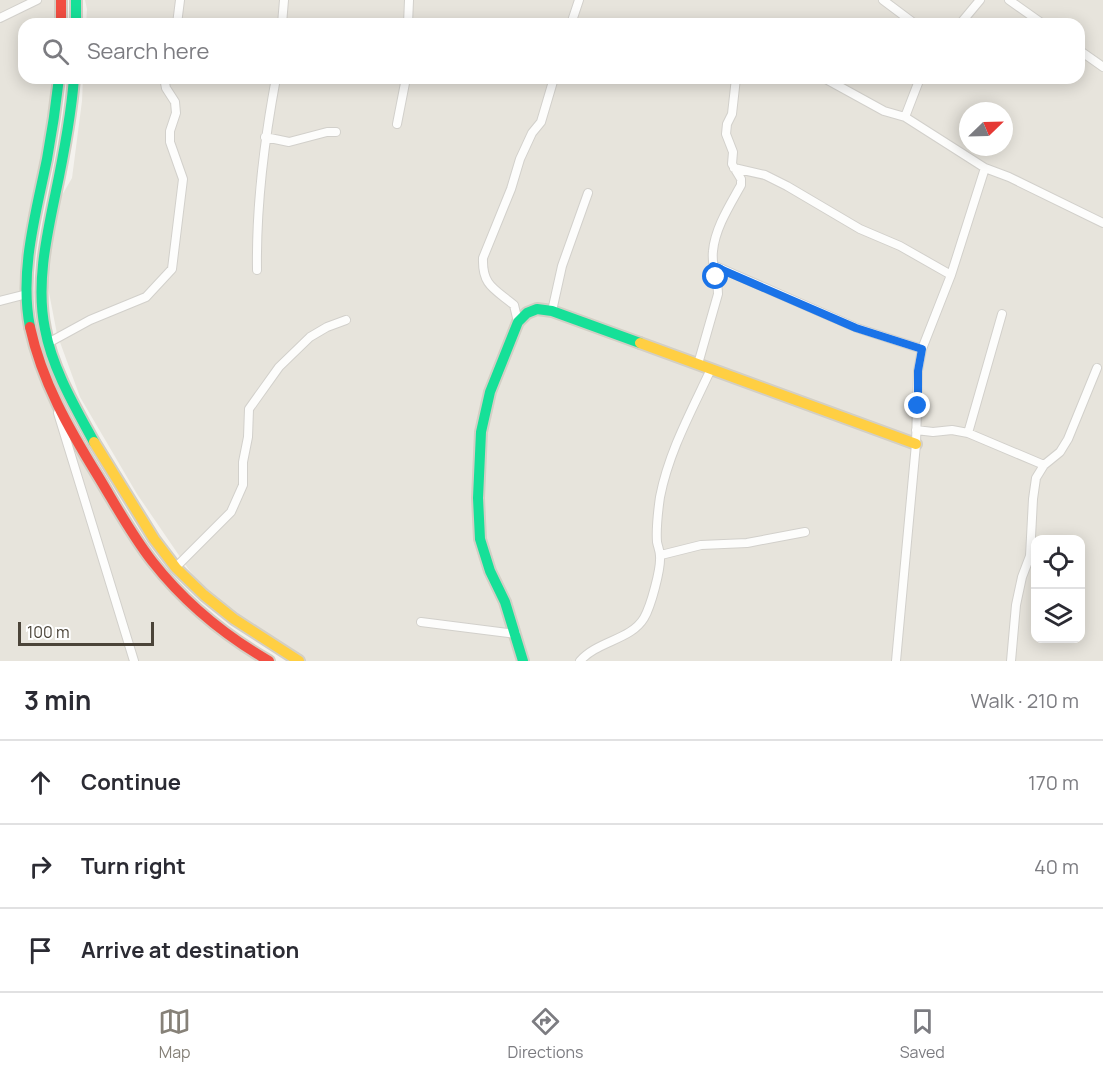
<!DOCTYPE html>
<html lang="en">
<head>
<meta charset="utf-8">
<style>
  :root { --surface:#fff; --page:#f2f2f3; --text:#2b2b33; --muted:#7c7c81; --line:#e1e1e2; --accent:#868178 }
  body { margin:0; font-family:Manrope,sans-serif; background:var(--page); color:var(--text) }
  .controls { position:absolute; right:18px; bottom:18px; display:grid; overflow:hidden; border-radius:12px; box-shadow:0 3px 15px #0003 }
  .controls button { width:54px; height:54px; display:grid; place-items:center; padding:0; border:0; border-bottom:2px solid var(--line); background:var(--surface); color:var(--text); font:30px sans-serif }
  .compass { position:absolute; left:959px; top:102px; width:54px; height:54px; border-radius:50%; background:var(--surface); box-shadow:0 3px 15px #0003; rotate:67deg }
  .scale { position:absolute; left:18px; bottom:15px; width:136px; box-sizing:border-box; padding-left:6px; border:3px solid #4b4439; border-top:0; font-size:16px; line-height:21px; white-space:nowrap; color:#4b4439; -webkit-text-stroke:4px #fff; paint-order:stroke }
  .stop { position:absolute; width:18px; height:18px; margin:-14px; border:4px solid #1a73e8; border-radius:50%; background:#fff }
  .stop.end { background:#1a73e8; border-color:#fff; box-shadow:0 2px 6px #0008 }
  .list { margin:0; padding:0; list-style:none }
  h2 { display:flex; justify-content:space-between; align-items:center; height:78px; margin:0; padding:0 24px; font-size:26px }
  h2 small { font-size:20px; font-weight:400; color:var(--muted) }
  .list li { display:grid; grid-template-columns:39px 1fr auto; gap:18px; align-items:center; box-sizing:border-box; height:84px; padding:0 24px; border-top:2px solid var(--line) }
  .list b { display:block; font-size:22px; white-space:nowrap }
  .list em { font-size:20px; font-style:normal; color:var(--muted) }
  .icon { flex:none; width:33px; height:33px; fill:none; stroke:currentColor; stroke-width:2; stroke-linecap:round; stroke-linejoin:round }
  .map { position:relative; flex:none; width:1103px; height:661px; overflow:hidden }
  .search { position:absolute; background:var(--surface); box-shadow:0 3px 15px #0003; left:18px; right:18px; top:18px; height:66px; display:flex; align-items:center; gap:15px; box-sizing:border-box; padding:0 21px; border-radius:18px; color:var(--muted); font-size:22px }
  .sheet { height:330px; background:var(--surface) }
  nav { display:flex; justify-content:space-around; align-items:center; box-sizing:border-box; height:84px; border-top:2px solid var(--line); background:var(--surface); font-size:16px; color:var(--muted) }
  nav a { display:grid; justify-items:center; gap:3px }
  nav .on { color:var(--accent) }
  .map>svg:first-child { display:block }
</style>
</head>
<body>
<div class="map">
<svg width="1103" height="661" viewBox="0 0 1103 661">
  <rect width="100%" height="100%" fill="#f4f2ee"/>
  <path fill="#e7e4dc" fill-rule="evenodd" d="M0,0H55V24H24V78H55L41,154L29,283L36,320L57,386L94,460L148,558L183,597L266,661H0Z
    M85,0H1103V661H298L222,608L189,570L137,494L80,397L57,334L45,272L58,202L72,178L82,101L83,78H1079V24H86L87,9ZM968,111H1004V147H968ZM1036,540H1080V638H1036Z"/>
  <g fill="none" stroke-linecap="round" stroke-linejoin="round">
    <defs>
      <path id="street" d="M883,0L915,24
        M1009,0L1043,24
        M0,18L37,0
        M177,24L180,0
        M282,24L284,0
        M408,24L409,0
        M571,24L579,0
        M960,24L980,0
        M1079,50L1103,67
        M824,78L884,111L905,117
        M397,124L406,78
        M265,137L289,142L327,132H336
        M734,168L765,175L787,186L860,229L900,246L951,275
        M985,168L1009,177L1103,223
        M713,265L857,328L922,349
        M257,270C256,205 264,142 276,78
        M0,301L27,294
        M552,311L562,266L588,193
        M518,322L514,305C495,289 482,286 483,258L511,189L520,159L532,133L541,122L554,78
        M48,343L90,320L146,297L172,269L183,179L170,142V131L176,113L175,102L166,88L164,78
        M698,364L718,294C718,279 711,266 713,251C715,228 730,205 741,185V179L732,164L733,152L726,134L727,124L732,114L736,78
        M58,413L134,661
        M916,430L933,432L952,430L968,433L1044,465
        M968,433L1002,314
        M661,555L701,545L747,543L805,532
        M176,567L231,512L243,485V462L248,437L249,409L279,367L310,337L327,327L346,320
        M421,622L516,634
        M580,661C597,641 631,640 644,618C651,606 661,569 660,556C660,551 658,547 657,542C656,528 658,511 660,497C669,451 692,410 711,369
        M896,661L916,444L918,371L922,349L951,275L985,168L905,117L920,78
        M1011,661L1016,605L1022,577L1030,556L1033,499L1036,478L1044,465L1060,452L1068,439L1097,368"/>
      <path id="fast" d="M76,0V24
        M74,78C71,117 63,158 55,196C46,239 36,286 45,329C52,368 75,407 94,442
        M30,327C19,272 36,213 47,159C52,132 56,105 59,78
        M523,661L505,602L490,571L480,539L478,498L481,432L490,392L518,322L527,313L537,309L552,311L640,343"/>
      <path id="slow" d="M640,343L916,444
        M94,442L154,539L176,568L204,595L234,619L299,661"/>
      <path id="jam" d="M61,0V24
        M30,327C42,382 69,429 98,476C115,504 131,534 152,561C184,602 224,635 269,661"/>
    </defs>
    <use href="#street" stroke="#d2d0cb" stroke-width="10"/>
    <use href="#fast" stroke="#d3cfc5" stroke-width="14"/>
    <use href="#slow" stroke="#d3cfc5" stroke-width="14"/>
    <use href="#jam" stroke="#d3cfc5" stroke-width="14"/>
    <use href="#street" stroke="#fdfdfc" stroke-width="8"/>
    <use href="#fast" stroke="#16e098" stroke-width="10"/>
    <use href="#slow" stroke="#ffcf43" stroke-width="10"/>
    <use href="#jam" stroke="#f24e42" stroke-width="10"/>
  </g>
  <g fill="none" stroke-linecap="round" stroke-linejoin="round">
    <path stroke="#1a73e8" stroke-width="8" d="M716,277L713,266L856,328L922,349L918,371V406"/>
  </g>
</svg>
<div class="controls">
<button><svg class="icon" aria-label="locate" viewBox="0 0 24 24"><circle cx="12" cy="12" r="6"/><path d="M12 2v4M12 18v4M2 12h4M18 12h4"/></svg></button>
<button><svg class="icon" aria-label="layers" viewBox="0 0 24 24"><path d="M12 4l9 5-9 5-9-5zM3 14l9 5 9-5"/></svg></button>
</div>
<svg class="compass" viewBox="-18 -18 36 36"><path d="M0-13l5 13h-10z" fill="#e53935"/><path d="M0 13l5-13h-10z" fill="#7c7c81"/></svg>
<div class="scale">100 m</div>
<div class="stop" style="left:716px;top:277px"></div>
<div class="stop end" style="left:918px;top:406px"></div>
<div class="search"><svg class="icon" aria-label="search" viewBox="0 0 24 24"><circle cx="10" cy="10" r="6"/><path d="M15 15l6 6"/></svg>Search here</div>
</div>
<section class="sheet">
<h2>3 min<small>Walk · 210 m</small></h2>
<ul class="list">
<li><svg class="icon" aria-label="ahead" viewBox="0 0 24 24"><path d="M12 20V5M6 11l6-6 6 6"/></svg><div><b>Continue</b></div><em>170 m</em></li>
<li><svg class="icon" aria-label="right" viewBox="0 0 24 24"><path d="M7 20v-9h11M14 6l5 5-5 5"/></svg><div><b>Turn right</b></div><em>40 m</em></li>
<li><svg class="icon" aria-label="arrive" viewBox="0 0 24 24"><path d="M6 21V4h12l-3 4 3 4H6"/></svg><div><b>Arrive at destination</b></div></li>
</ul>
</section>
<nav>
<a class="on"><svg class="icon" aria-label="map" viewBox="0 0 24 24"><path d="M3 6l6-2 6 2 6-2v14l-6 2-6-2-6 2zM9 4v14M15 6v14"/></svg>Map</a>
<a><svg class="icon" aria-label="directions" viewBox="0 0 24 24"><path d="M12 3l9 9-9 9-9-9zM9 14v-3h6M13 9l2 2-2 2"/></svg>Directions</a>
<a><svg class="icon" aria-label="saved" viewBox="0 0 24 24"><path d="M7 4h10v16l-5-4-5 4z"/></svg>Saved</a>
</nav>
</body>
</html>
